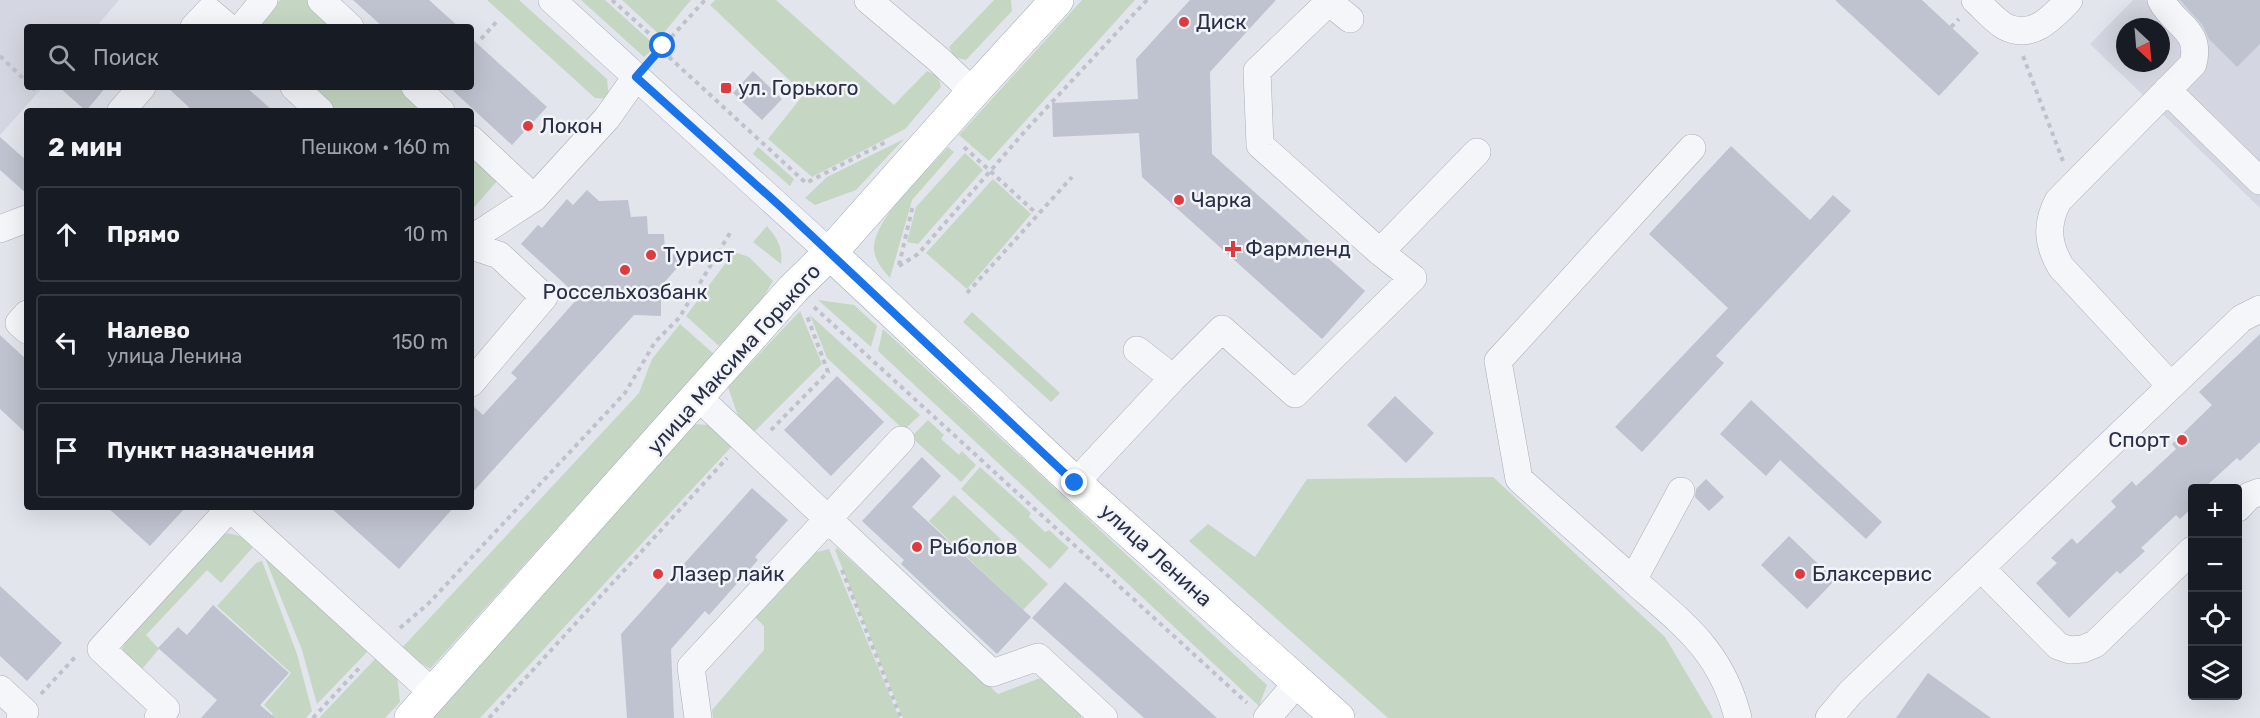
<!DOCTYPE html>
<html lang="ru">
<head>
<meta charset="utf-8">
<style>
  :root { --surface:#171b24; --page:#20242c; --text:#f1f3f6; --muted:#9ea1a6; --line:#363941 }
  body { margin:0; font-family:Rubik,sans-serif; background:var(--page); color:var(--text) }
  .controls { position:absolute; right:18px; bottom:18px; display:grid; overflow:hidden; border-radius:6px; box-shadow:0 6px 24px #0002 }
  .controls button { width:54px; height:54px; display:grid; place-items:center; padding:0; border:0; border-bottom:2px solid var(--line); background:var(--surface); color:var(--text); font:30px sans-serif }
  .compass { position:absolute; left:2116px; top:18px; width:54px; height:54px; border-radius:50%; background:var(--surface); box-shadow:0 6px 24px #0002; rotate:154deg }
  .stop { position:absolute; width:18px; height:18px; margin:-14px; border:4px solid #1a73e8; border-radius:50%; background:#fff }
  .stop.end { background:#1a73e8; border-color:#fff; box-shadow:0 2px 6px #0008 }
  .list { margin:0; padding:0; list-style:none }
  h2 { display:flex; justify-content:space-between; align-items:center; height:78px; margin:0; padding:0 24px; font-size:26px }
  h2 small { font-size:20px; font-weight:400; color:var(--muted) }
  .list li { display:grid; grid-template-columns:39px 1fr auto; gap:18px; align-items:center; box-sizing:border-box; height:96px; margin:0 12px 12px; padding:0 12px; border:2px solid var(--line); border-radius:6px }
  .list b { display:block; font-size:22px; white-space:nowrap }
  .list p { margin:0; font-size:20px; white-space:nowrap; color:var(--muted) }
  .list em { font-size:20px; font-style:normal; color:var(--muted) }
  .icon { flex:none; width:33px; height:33px; fill:none; stroke:currentColor; stroke-width:2; stroke-linecap:round; stroke-linejoin:round }
  .map { position:relative; flex:none; width:2260px; height:718px; overflow:hidden }
  .search { position:absolute; background:var(--surface); box-shadow:0 6px 24px #0002; left:24px; top:24px; width:450px; height:66px; display:flex; align-items:center; gap:15px; box-sizing:border-box; padding:0 21px; border-radius:6px; color:var(--muted); font-size:22px }
  .panel { position:absolute; background:var(--surface); box-shadow:0 6px 24px #0002; left:24px; top:108px; width:450px; height:402px; border-radius:6px }
  .map>svg:first-child { display:block }
</style>
</head>
<body>
<div class="map">
<svg width="2260" height="718" viewBox="0 0 2260 718">
  <rect width="100%" height="100%" fill="#e2e5ec"/>
  <path fill="#d4d7e1" fill-rule="evenodd" d="M0,0H119L96,27H27V87H43L0,135Z
    M2133,0H2260V208L2090,44ZM2125,27H2161V63H2125Z"/>
  <path fill="#c5d7c2" d="M280,0H309L337,27H257Z
    M487,0H519L607,79L609,99L595,98Z
    M581,0H605L656,46L644,57Z
    M622,0H691L661,36Z
    M715,0H776L894,105L927,71L938,76L941,87L905,129L812,177L768,139L804,94L710,5Z
    M994,0H1011L1012,11L966,60L954,57L949,47Z
    M1082,0H1135L989,161L959,135Z
    M304,87H400L426,111H330Z
    M904,139L856,190L815,205L805,198L827,177Z
    M758,147L794,179L790,186L753,154Z
    M948,147L954,152L912,200L890,278C883,270 873,259 874,246C877,215 927,171 948,147Z
    M965,153L983,170L918,244L907,242L916,207Z
    M471,154L498,180L471,211Z
    M993,179L1031,214L967,289L926,253Z
    M767,226C778,239 783,248 781,264L753,242Z
    M734,252L749,257L773,281L761,301L719,346L686,316Z
    M818,300L854,305L877,326L871,347Z
    M800,311L822,364L752,434L738,416L728,387Z
    M972,312L1060,393L1051,402L963,322Z
    M810,315L920,415L904,430L827,358Z
    M680,324L714,354L430,669L400,650L639,393L652,359Z
    M883,329L1267,685L1259,706L878,351Z
    M928,420L944,435L941,439L959,455L962,451L976,465L961,482L911,437Z
    M692,424L711,425L733,445L480,718H428Z
    M980,467L1031,513L1029,517L1045,532L1049,530L1069,548L1050,569L961,489Z
    M1493,477L1665,637L1713,718H1388L1189,541L1208,524L1255,557L1307,479Z
    M954,495L1048,584L1023,610L929,521Z
    M228,533L248,538L255,545L221,583L207,570L146,635L159,649L137,675L130,667L122,648L136,628L213,540Z
    M837,548L998,694L1043,677L1081,711V718H903L835,550Z
    M829,549L899,718H713L712,710L764,650V626L749,611L809,554Z
    M267,557L369,650L317,704L302,650L265,558Z
    M262,561L297,654L312,711L306,718H269L273,714L264,705L291,673L217,606L256,563Z
    M377,657L397,675L400,702L385,718H319Z"/>
  <path fill="#bfc3cf" d="M353,0H429L459,27H383Z
    M1190,0H1276L1210,72L1212,154L1365,291L1322,339L1142,177L1139,133L1053,137L1052,103L1138,99L1136,59Z
    M1835,0H1922L1979,53L1939,96Z
    M2180,0H2260V44L2237,67L2209,39L2203,26Z
    M471,38L547,107L512,145L449,87H471Z
    M753,71L782,99L762,120L733,93Z
    M59,87H106L86,111Z
    M167,87H246L273,111H193Z
    M0,137L27,161V194L0,170Z
    M1731,146L1810,220L1833,195L1851,211L1716,356L1724,363L1642,452L1615,427L1728,308L1649,234Z
    M587,190L599,201L628,200L631,217L647,216L648,234H664L665,252L686,258L661,286V316L634,315L471,494V404L483,415L517,378L511,373L579,297L521,244L538,225L542,228L567,199L573,205Z
    M2260,334V442L2240,461L2237,458L2203,489H2193V507L2180,519L2176,515L2141,548L2145,551L2120,574L2117,571L2069,618L2036,583L2057,563L2051,558L2072,538L2077,544L2116,507L2111,501L2132,481L2136,486L2176,449L2172,444L2212,405L2199,392Z
    M0,335L27,360V434L0,409Z
    M837,376L884,422L831,476L784,430Z
    M1395,396L1434,433L1406,463L1367,425Z
    M1751,400L1882,522L1866,539L1780,460L1766,476L1720,434Z
    M922,457L941,476L912,507L1031,617L997,654L901,564L904,560L862,521Z
    M1706,479L1724,497L1709,511L1695,497L1696,489Z
    M752,488L788,520L755,557L758,560L709,615L705,611L671,649L674,718H627L621,634Z
    M107,507H186L150,546Z
    M330,507H454L399,569Z
    M1789,536L1835,580L1807,609L1761,565Z
    M1065,582L1217,718H1144L1032,618Z
    M0,586L62,643L27,681L0,656Z
    M213,605L289,673L260,705L275,718H201L217,700L158,648L178,627L187,635Z
    M1928,673L1991,718H1896Z"/>
  <g fill="none" stroke-linecap="round" stroke-linejoin="round">
    <defs>
      <path id="minor" d="M321,0L350,27
        M552,0L830,253
        M868,0L938,59L973,92
        M1975,0C1984,8 1994,20 2004,26C2031,41 2052,18 2069,0
        M2161,0C2174,26 2202,29 2193,64L2058,201C2046,224 2047,244 2061,267L2171,386
        M1329,2L1350,19
        M194,27L209,11L228,27
        M242,27L264,0
        M294,87L320,111
        M415,87L441,111
        M2167,90L2260,181
        M121,111L142,87
        M471,139L534,198L607,118L636,77
        M0,229L26,219
        M471,239L534,198
        M471,246L499,255L544,297L471,383
        M1380,252L1477,152
        M27,314L19,323L27,330
        M1137,350L1173,378
        M698,397L992,673L1038,657L1104,718
        M1075,483L1173,378L1222,329L1295,394L1413,278L1380,252L1260,145L1257,71L1331,0
        M1681,491L1633,580C1683,624 1721,650 1738,718
        M229,507L433,693
        M2238,508L2249,496L2260,492
        M1981,568L2058,646L2070,650L2083,649L2095,644L2192,550
        M1633,580L1519,479L1498,361L1692,148
        M0,689L25,712L20,718
        M158,718L166,709L101,649L230,508
        M698,718L691,667L901,440
        M1267,718L1298,682
        M1829,718L1851,692L2242,318L2260,309"/>
      <path id="major" d="M830,253L1075,483L1338,718
        M411,718L793,289L830,253L973,92L1057,0"/>
    </defs>
    <use href="#minor" stroke="#aaaeba" stroke-width="28"/>
    <use href="#major" stroke="#a0a7b9" stroke-width="34"/>
    <path stroke="#c0c2cb" stroke-width="4" stroke-dasharray="4.5 4.5" stroke-linecap="butt" d="M612,0L663,46L670,58L806,183L888,141
      M1951,27L1959,19
      M481,39L498,20
      M0,56L27,82
      M2023,56L2063,161
      M653,57L705,0
      M32,87L38,93
      M964,147L1037,214
      M899,265L913,205
      M899,266L918,254L1026,130L1147,0
      M967,293L1072,177
      M814,307L1247,703
      M771,430L828,372L807,316
      M842,570L901,718
      M400,628L429,603L625,393L655,342L679,318L730,233
      M41,694L77,655
      M313,718L362,665
      M489,718L727,458"/>
    <use href="#minor" stroke="#f5f6fa" stroke-width="27"/>
    <use href="#major" stroke="#fff" stroke-width="33"/>
  </g>
  <g fill="none" stroke-linecap="round" stroke-linejoin="round">
    <path stroke="#1a73e8" stroke-width="8" d="M663,46L636,77L781,207L1075,483"/>
  </g>
  <g fill="#dd3b3e" stroke="#f2f4f9" stroke-width="2">
    <circle cx="1184" cy="22" r="6"/>
    <rect x="720" y="82" width="12" height="12" rx="3"/>
    <circle cx="528" cy="126" r="6"/>
    <circle cx="1179" cy="200" r="6"/>
    <path d="M1230 240h6v6h6v6h-6v6h-6v-6h-6v-6h6z"/>
    <circle cx="651" cy="255" r="6"/>
    <circle cx="625" cy="270" r="6"/>
    <circle cx="2182" cy="440" r="6"/>
    <circle cx="917" cy="547" r="6"/>
    <circle cx="658" cy="574" r="6"/>
    <circle cx="1800" cy="574" r="6"/>
  </g>
  <g text-anchor="middle" stroke-width="5" stroke-linejoin="round" paint-order="stroke">
    <g font-size="21" fill="#282f46" stroke="#f2f4f9" text-anchor="start">
      <text x="1196" y="29">Диск</text>
      <text x="738" y="95">ул. Горького</text>
      <text x="540" y="133">Локон</text>
      <text x="1191" y="207">Чарка</text>
      <text x="1245" y="256">Фармленд</text>
      <text x="663" y="262">Турист</text>
      <text x="625" y="299" text-anchor="middle">Россельхозбанк</text>
      <text x="2170" y="447" text-anchor="end">Спорт</text>
      <text x="929" y="554">Рыболов</text>
      <text x="670" y="581">Лазер лайк</text>
      <text x="1812" y="581">Блаксервис</text>
    </g>
    <g font-size="21" fill="#282f46" stroke="#f2f4f9">
      <text transform="translate(734 359) rotate(-48)" y="7">улица Максима Горького</text>
      <text transform="translate(1156 555) rotate(42)" y="7">улица Ленина</text>
    </g>
  </g>
</svg>
<div class="controls">
<button>+</button>
<button>−</button>
<button><svg class="icon" aria-label="locate" viewBox="0 0 24 24"><circle cx="12" cy="12" r="6"/><path d="M12 2v4M12 18v4M2 12h4M18 12h4"/></svg></button>
<button><svg class="icon" aria-label="layers" viewBox="0 0 24 24"><path d="M12 4l9 5-9 5-9-5zM3 14l9 5 9-5"/></svg></button>
</div>
<svg class="compass" viewBox="-18 -18 36 36"><path d="M0-13l5 13h-10z" fill="#e53935"/><path d="M0 13l5-13h-10z" fill="#9ea1a6"/></svg>
<div class="stop" style="left:663px;top:46px"></div>
<div class="stop end" style="left:1075px;top:483px"></div>
<div class="search"><svg class="icon" aria-label="search" viewBox="0 0 24 24"><circle cx="10" cy="10" r="6"/><path d="M15 15l6 6"/></svg>Поиск</div>
<section class="panel">
<h2>2 мин<small>Пешком · 160 m</small></h2>
<ul class="list">
<li><svg class="icon" aria-label="ahead" viewBox="0 0 24 24"><path d="M12 20V5M6 11l6-6 6 6"/></svg><div><b>Прямо</b></div><em>10 m</em></li>
<li><svg class="icon" aria-label="left" viewBox="0 0 24 24"><path d="M17 20v-9H6M10 6l-5 5 5 5"/></svg><div><b>Налево</b><p>улица Ленина</p></div><em>150 m</em></li>
<li><svg class="icon" aria-label="arrive" viewBox="0 0 24 24"><path d="M6 21V4h12l-3 4 3 4H6"/></svg><div><b>Пункт назначения</b></div></li>
</ul>
</section>
</div>
</body>
</html>
